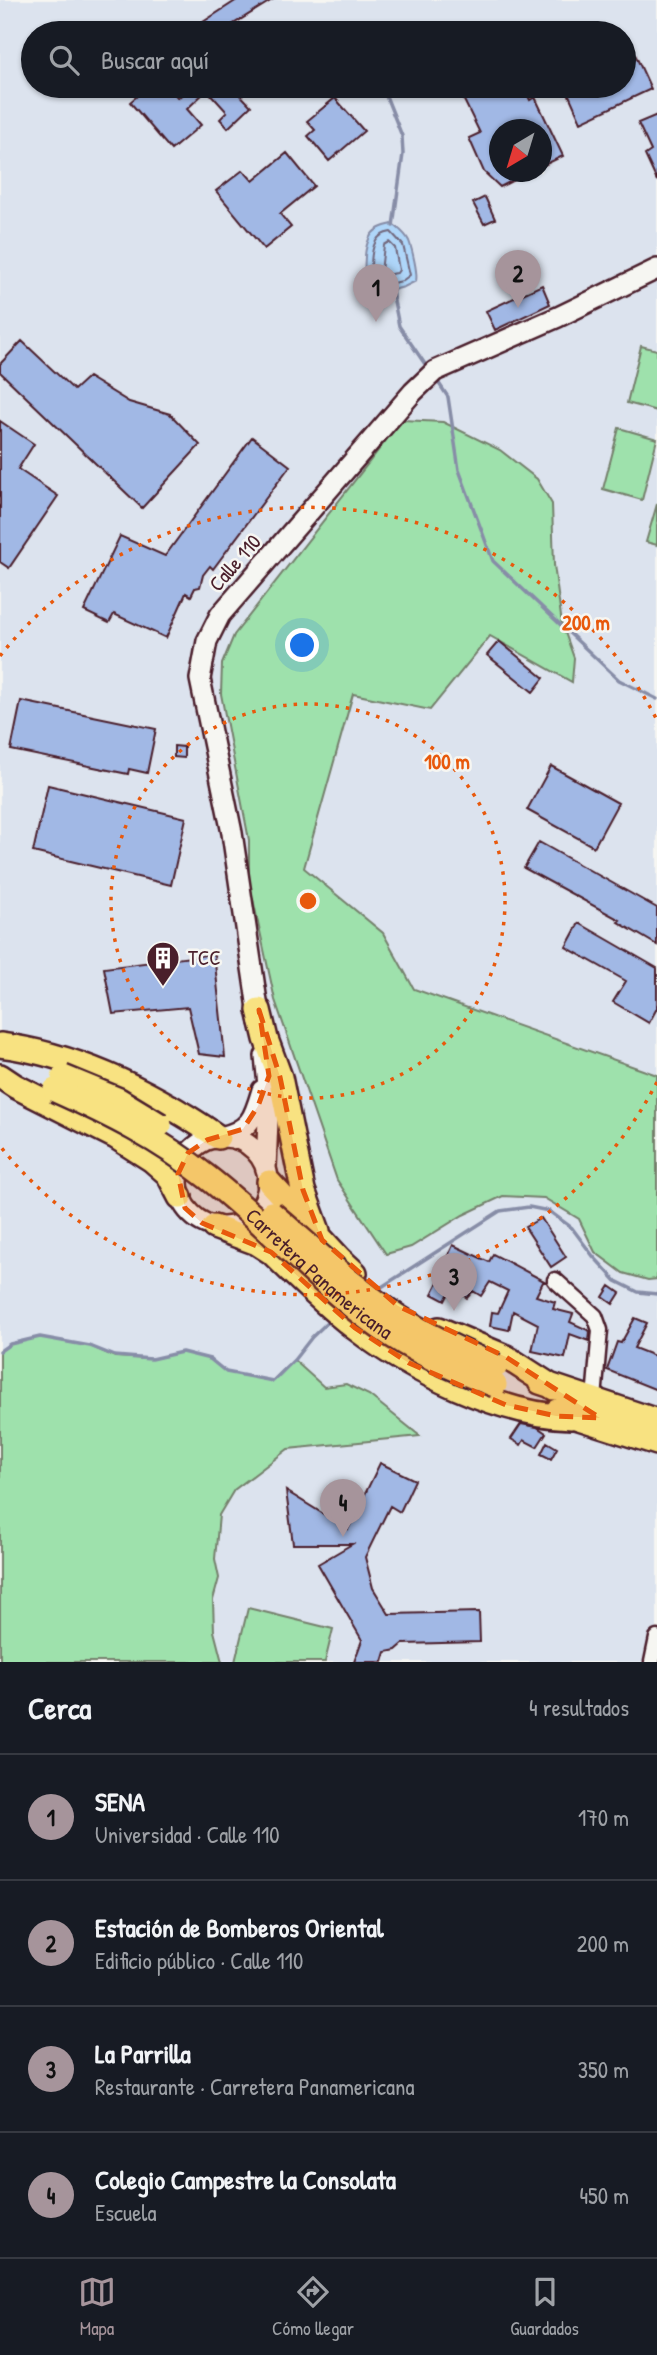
<!DOCTYPE html>
<html lang="es">
<head>
<meta charset="utf-8">
<style>
  :root { --surface:#171b24; --page:#20242c; --text:#f1f3f6; --muted:#9ea1a6; --line:#363941; --accent:#a6949b }
  body { margin:0; font-family:"Patrick Hand",sans-serif; background:var(--page); color:var(--text) }
  .compass { position:absolute; left:489px; top:119px; width:63px; height:63px; border-radius:50%; background:var(--surface); box-shadow:0 2px 5px #0004; rotate:218deg }
  .you { position:absolute; left:303px; top:646px; width:24px; height:24px; margin:-18px; border:5px solid #fff; border-radius:50%; background:#1a73e8; box-shadow:0 0 0 10px #1a73e833 }
  .badge { display:grid; place-items:center; width:46px; height:46px; border-radius:50%; background:var(--accent); color:#111; font-size:23px; font-weight:700 }
  .pin { position:absolute; translate:-50% -58px; filter:drop-shadow(0 2px 4px #0008) }
  .pin::after { content:''; position:absolute; top:37px; width:24px; height:21px; background:inherit; clip-path:polygon(0 0,100% 0,50% 100%) }
  .list { margin:0; padding:0; list-style:none }
  h2 { display:flex; justify-content:space-between; align-items:center; height:91px; margin:0; padding:0 28px; font-size:30px }
  h2 small { font-size:23px; font-weight:400; color:var(--muted) }
  .list li { display:grid; grid-template-columns:46px 1fr auto; gap:21px; align-items:center; box-sizing:border-box; height:126px; padding:0 28px; border-top:2px solid var(--line) }
  .list b { display:block; font-size:26px; white-space:nowrap }
  .list p { margin:0; font-size:23px; white-space:nowrap; color:var(--muted) }
  .list em { font-size:23px; font-style:normal; color:var(--muted) }
  .icon { flex:none; width:38px; height:38px; fill:none; stroke:currentColor; stroke-width:2; stroke-linecap:round; stroke-linejoin:round }
  .map { position:relative; flex:none; width:657px; height:1662px; overflow:hidden }
  .search { position:absolute; background:var(--surface); box-shadow:0 2px 5px #0004; left:21px; right:21px; top:21px; height:77px; display:flex; align-items:center; gap:18px; box-sizing:border-box; padding:0 24px; border-radius:38px; color:var(--muted); font-size:26px }
  .sheet { height:595px; background:var(--surface) }
  nav { display:flex; justify-content:space-around; align-items:center; box-sizing:border-box; height:98px; border-top:2px solid var(--line); background:var(--surface); font-size:19px; color:var(--muted) }
  nav a { display:grid; justify-items:center; gap:4px }
  nav .on { color:var(--accent) }
  .map>svg:first-child { display:block }
</style>
</head>
<body>
<div class="map">
<svg width="657" height="1662" viewBox="0 0 657 1662">
  <rect width="100%" height="100%" fill="#f6f6f2"/>
  <filter id="ink" filterUnits="userSpaceOnUse"><feTurbulence type="fractalNoise" baseFrequency=".0143" numOctaves="2"/><feDisplacementMap in="SourceGraphic" scale="14" xChannelSelector="R" yChannelSelector="G"/><feConvolveMatrix kernelMatrix="1 2 1 2 8 2 1 2 1" color-interpolation-filters="sRGB"/></filter>
  <g filter="url(#ink)">
    <path fill="#dce3ee" fill-rule="evenodd" d="M0,0H657V1662H138L273,1381L226,1372L210,1359L182,1352L151,1359L115,1356L90,1346L10,1344L0,1351ZM33,33H624V86H33ZM500,130H542V172H500Z"/>
    <path fill="#9ee1ac" stroke="#74806c" stroke-width="2" d="M641,346L657,350V411L627,403Z
      M402,420L443,422L500,450L537,479L552,504L554,565L562,624L574,658L572,682L490,636L430,710L353,694L304,868L383,933L414,989L657,1075V1279L648,1280L623,1273L595,1252L579,1219L544,1198L503,1196L463,1215L411,1247L386,1254L337,1180L275,1000L249,881V840L221,694L222,664L234,635Z
      M619,428L657,439L642,500L603,489Z
      M657,504V545L646,542Z
      M40,1337L90,1346L115,1357L151,1359L182,1352L210,1359L226,1372L272,1381L294,1360L324,1387L346,1384L369,1395L420,1436L288,1449L234,1490L219,1515L215,1559L219,1578L213,1600L214,1631L222,1662H0V1351L10,1344Z
      M248,1608L333,1629L325,1662H235Z"/>
    <path fill="#afd6f9" stroke="#878da7" stroke-width="2" d="M393,224C399,229 406,234 409,241C412,249 418,273 416,281L404,287L370,296C364,281 362,255 369,239C373,229 383,226 393,224Z"/>
    <g fill="none" stroke-linecap="round" stroke-linejoin="round">
      <path stroke="#72687d" stroke-width="2" d="M391,232L403,245L410,275L402,281L376,287C369,279 370,251 376,241C379,235 385,233 391,232Z
        M389,242L395,248L399,270L397,273L384,275L381,272L384,245Z"/>
      <path stroke="#878da7" stroke-width="3.5" d="M382,86L402,136L403,154L393,226
        M391,286L399,326L429,370
        M436,379L448,397L459,470L493,561L619,680L657,699
        M377,1290L500,1211L529,1207L549,1211L572,1228L593,1256L616,1281L638,1292L657,1294
        M0,1351L10,1344L40,1337L90,1346L115,1356L151,1359L182,1352L210,1359L226,1372L273,1381L294,1360L312,1337L332,1318"/>
    </g>
    <path fill="#a1b8e5" stroke="#4a1f2b" stroke-width="2" d="M237,0H272L219,33H206L200,24Z
      M628,39L651,89L581,122L565,86H624V44L628,54Z
      M149,86H168L178,98L191,86H232L251,106L228,128L220,119L227,112L207,90L187,109L201,125L171,150L130,102Z
      M474,86H523L530,100L535,97L563,156L542,166V130H500V172H529L500,187L484,172L469,138L480,133L460,92Z
      M335,98L364,131L329,161L308,136L315,130L307,121Z
      M657,115V181L645,155L651,151L638,123Z
      M287,153L314,186L280,214L291,227L264,249L216,191L243,170L253,181Z
      M485,197L495,219L484,224L473,203Z
      M542,285L550,304L495,330L486,311Z
      M22,341L74,390L88,377L129,402L170,414L200,445L142,508L0,372V364Z
      M0,421L34,444L18,469L58,496L9,568L0,562Z
      M252,437L290,466L213,569L210,566L203,575L200,587L195,588L191,596L186,593L166,638L114,614L109,623L84,611L120,536L165,556Z
      M499,641L544,678L533,692L487,655Z
      M21,701L156,729L147,773L129,769L128,774L11,750Z
      M174,746L184,747V758L174,757Z
      M551,766L618,803L594,847L527,810Z
      M48,785L186,818L171,885L33,852Z
      M539,842L657,908V945L618,922L620,920L524,868Z
      M579,923L657,968V1008L649,1023L613,1002L626,981L566,947Z
      M214,954L225,1057L199,1054L188,1007L113,1014L104,968Z
      M541,1218L566,1257L551,1267L525,1227Z
      M453,1245L489,1262L493,1254L546,1282H543L536,1296L555,1302L553,1309L573,1314L570,1322L590,1331L589,1341L570,1334L565,1358L532,1351L538,1324L513,1311L509,1330L490,1326L492,1312L498,1313L508,1291L490,1282L481,1296L473,1291L467,1298L452,1287L445,1301L432,1294L450,1258L448,1256Z
      M610,1286L620,1293L613,1304L603,1297Z
      M635,1318L647,1323L634,1348L657,1357V1390L607,1370L617,1342L621,1343Z
      M521,1424L537,1427L546,1433L537,1447L524,1440L521,1445L511,1439Z
      M547,1442L557,1448L551,1459L541,1454Z
      M380,1463L415,1480L400,1512L390,1506L365,1557L373,1588L389,1614L479,1612L480,1642L403,1644L396,1650L386,1652L383,1662H354L362,1640L318,1564L352,1544H293L286,1491L348,1529Z"/>
    <g fill="none" stroke-linecap="round" stroke-linejoin="round">
      <defs>
        <path id="minor" d="M555,1280L595,1316L600,1330L594,1399
          M652,1662L657,1638"/>
        <path id="secondary" d="M260,1022L232,833L200,679L207,641L220,615L413,392L435,371L558,317L657,269
          M265,1056L269,1095L266,1168
          M178 1182a45 45 0 1 1 90 0a45 45 0 1 1-90 0Z
          M221,1137C251,1130 254,1117 262,1090"/>
        <path id="trunk" d="M259,1010L266,1039L280,1077L303,1190L318,1231
          M0,1045C78,1055 154,1093 218,1137
          M0,1076L15,1086L116,1137L152,1160L168,1174L180,1197
          M269,1182L340,1259L355,1273
          M214,1227L257,1243L271,1252C298,1278 325,1305 355,1328C411,1371 500,1415 571,1417
          M439,1329L506,1357L554,1388
          M540,1382L657,1421
          M557,1411L657,1443"/>
      </defs>
      <use href="#minor" stroke="#4a1f2b" stroke-width="19"/>
      <use href="#secondary" stroke="#4a1f2b" stroke-width="24"/>
      <use href="#trunk" stroke="#4a1f2b" stroke-width="28"/>
      <use href="#minor" stroke="#f6f6f2" stroke-width="14"/>
      <use href="#secondary" stroke="#f6f6f2" stroke-width="19"/>
      <use href="#trunk" stroke="#f8e281" stroke-width="23"/>
      <defs>
        <g id="trunk-bridge">
          <path d="M63,1077L119,1100L160,1125"/>
          <path id="s1" d="M55,1090C111,1115 159,1139 207,1177C268,1224 318,1284 381,1328C416,1353 455,1370 495,1385"/>
          <path d="M271,1213C313,1249 354,1289 400,1318C430,1337 463,1352 496,1366"/>
        </g>
      </defs>
      <use href="#trunk-bridge" stroke="#4a1f2b" stroke-width="28" stroke-linecap="butt"/>
      <use href="#trunk-bridge" stroke="#f8e281" stroke-width="23"/>
    </g>
  </g>
  <path fill="#e8590c" fill-opacity="0.2" stroke="#e8590c" stroke-width="5" stroke-dasharray="14 9" stroke-linejoin="round" d="M259,1010L280,1077L303,1190L322,1240L398,1306L506,1357L600,1418L556,1416L506,1405L409,1363L355,1328L271,1252L202,1223L185,1208L178,1174L188,1153L207,1140L243,1129L258,1106L269,1076Z"/>
  <g fill="none" stroke="#e8590c" stroke-width="3.5" stroke-dasharray="3.5 7">
    <circle cx="308" cy="901" r="197"/>
    <path d="M657 1082A393 393 0 0 1 0 1146M0 656A393 393 0 0 1 657 720"/>
  </g>
  <defs>
    <symbol id="building-pin" viewBox="-11 -11 22 30"><path d="M0 17L-7.5 6A9.5 9.5 0 1 1 7.5 6Z" fill="#4a1f2b" stroke="#f6f6f2"/><path d="M-4-6H4V6H1V3H-1V6H-4ZM-2.5-4.3h1.7v1.8h-1.7ZM.8-4.3h1.7v1.8H.8ZM-2.5-1h1.7V.8h-1.7ZM.8-1h1.7V.8H.8Z" fill="#fff"/></symbol>
  </defs>
  <g fill-rule="evenodd">
    <use href="#building-pin" x="144" y="939" width="38" height="52"/>
  </g>
  <g text-anchor="middle" stroke-width="5" stroke-linejoin="round" paint-order="stroke">
    <g font-size="21" fill="#4a1f2b" stroke="#f6f6f2">
      <text transform="translate(235 563) rotate(-49)" y="7">Calle 110</text>
      <text dy="7" stroke="none"><textPath href="#s1" startOffset="324">Carretera Panamericana</textPath></text>
    </g>
    <g font-size="21" fill="#4a1f2b" stroke="#f6f6f2" text-anchor="start">
      <text x="188" y="965">TCC</text>
    </g>
  </g>
  <circle cx="308" cy="901" r="10" fill="#e8590c" stroke="#f6f6f2" stroke-width="3.5"/>
  <g font-size="21" text-anchor="middle" font-weight="bold" fill="#e8590c" stroke="#f6f6f2" stroke-width="5" stroke-linejoin="round" paint-order="stroke">
    <text x="586" y="630">200 m</text>
    <text x="447" y="769">100 m</text>
  </g>
</svg>
<svg class="compass" viewBox="-18 -18 36 36"><path d="M0-13l5 13h-10z" fill="#e53935"/><path d="M0 13l5-13h-10z" fill="#9ea1a6"/></svg>
<div class="you"></div>
<div class="pin badge" style="left:376px;top:322px">1</div>
<div class="pin badge" style="left:518px;top:308px">2</div>
<div class="pin badge" style="left:454px;top:1311px">3</div>
<div class="pin badge" style="left:343px;top:1537px">4</div>
<div class="search"><svg class="icon" aria-label="search" viewBox="0 0 24 24"><circle cx="10" cy="10" r="6"/><path d="M15 15l6 6"/></svg>Buscar aquí</div>
</div>
<section class="sheet">
<h2>Cerca<small>4 resultados</small></h2>
<ul class="list">
<li><span class="badge">1</span><div><b>SENA</b><p>Universidad · Calle 110</p></div><em>170 m</em></li>
<li><span class="badge">2</span><div><b>Estación de Bomberos Oriental</b><p>Edificio público · Calle 110</p></div><em>200 m</em></li>
<li><span class="badge">3</span><div><b>La Parrilla</b><p>Restaurante · Carretera Panamericana</p></div><em>350 m</em></li>
<li><span class="badge">4</span><div><b>Colegio Campestre la Consolata</b><p>Escuela</p></div><em>450 m</em></li>
</ul>
</section>
<nav>
<a class="on"><svg class="icon" aria-label="map" viewBox="0 0 24 24"><path d="M3 6l6-2 6 2 6-2v14l-6 2-6-2-6 2zM9 4v14M15 6v14"/></svg>Mapa</a>
<a><svg class="icon" aria-label="directions" viewBox="0 0 24 24"><path d="M12 3l9 9-9 9-9-9zM9 14v-3h6M13 9l2 2-2 2"/></svg>Cómo llegar</a>
<a><svg class="icon" aria-label="saved" viewBox="0 0 24 24"><path d="M7 4h10v16l-5-4-5 4z"/></svg>Guardados</a>
</nav>
</body>
</html>
